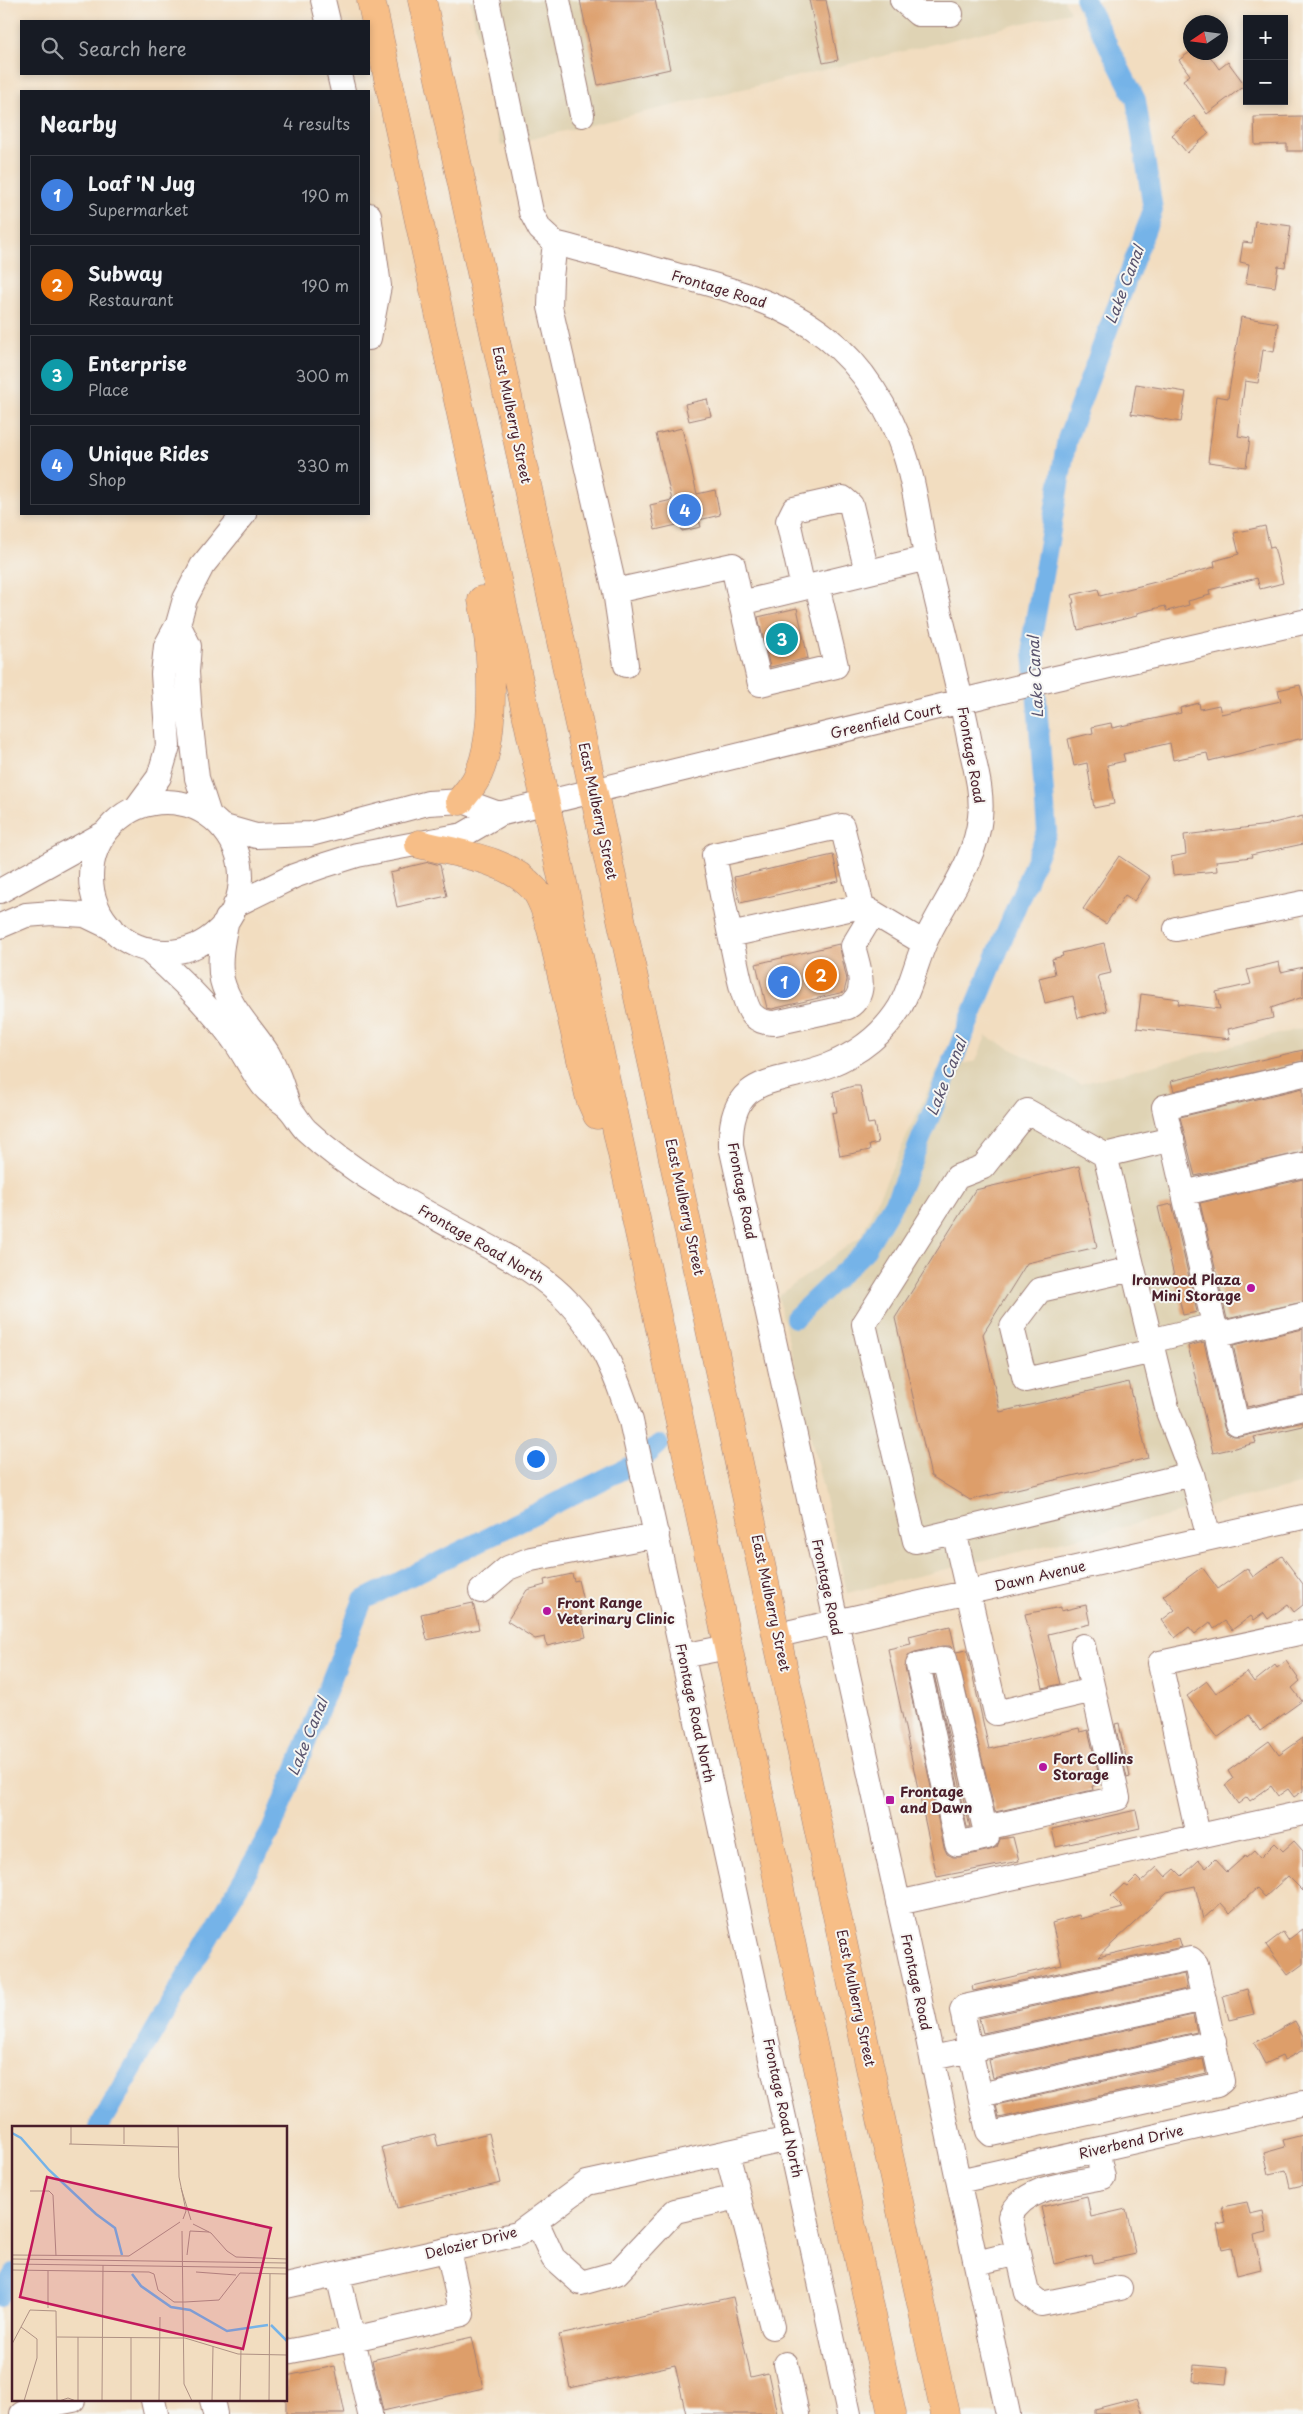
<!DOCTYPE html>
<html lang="en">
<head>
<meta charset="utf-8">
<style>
  :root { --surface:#171b24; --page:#20242c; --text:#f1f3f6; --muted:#9ea1a6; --line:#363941; --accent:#d690ce }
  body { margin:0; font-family:"Playpen Sans",sans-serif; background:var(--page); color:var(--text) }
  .controls { position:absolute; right:15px; top:15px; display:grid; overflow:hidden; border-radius:0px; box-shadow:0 2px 8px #0003 }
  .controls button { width:45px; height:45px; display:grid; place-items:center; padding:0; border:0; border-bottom:1px solid var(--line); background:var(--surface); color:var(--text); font:25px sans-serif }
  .compass { position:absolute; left:1183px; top:15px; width:45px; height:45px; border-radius:50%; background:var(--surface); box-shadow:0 2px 8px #0003; rotate:257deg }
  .you { position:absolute; left:535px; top:1458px; width:18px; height:18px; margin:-12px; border:4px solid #fff; border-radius:50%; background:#1a73e8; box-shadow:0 0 0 8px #1a73e833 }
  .badge { display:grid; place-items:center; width:32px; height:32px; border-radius:50%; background:var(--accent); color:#fff; font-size:16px; font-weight:700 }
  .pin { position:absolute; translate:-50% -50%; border:2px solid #fff; box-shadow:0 1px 5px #0006 }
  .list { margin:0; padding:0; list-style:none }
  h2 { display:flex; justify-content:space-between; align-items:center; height:65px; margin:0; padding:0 20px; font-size:21px }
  h2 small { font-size:16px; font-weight:400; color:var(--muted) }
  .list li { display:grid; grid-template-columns:32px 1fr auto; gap:15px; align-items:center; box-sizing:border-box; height:80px; margin:0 10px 10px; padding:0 10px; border:1px solid var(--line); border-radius:0px }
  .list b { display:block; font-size:19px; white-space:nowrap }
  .list p { margin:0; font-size:16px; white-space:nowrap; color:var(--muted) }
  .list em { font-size:16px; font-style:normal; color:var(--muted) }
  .icon { flex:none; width:28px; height:28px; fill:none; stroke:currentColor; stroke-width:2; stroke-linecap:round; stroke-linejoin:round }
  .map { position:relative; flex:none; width:1303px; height:2414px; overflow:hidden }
  .search { position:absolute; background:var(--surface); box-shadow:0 2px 8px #0003; left:20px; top:20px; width:350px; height:55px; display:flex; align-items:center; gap:12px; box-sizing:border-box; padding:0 18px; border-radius:0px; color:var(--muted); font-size:19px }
  .panel { position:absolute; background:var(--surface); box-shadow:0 2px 8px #0003; left:20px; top:90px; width:350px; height:425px; border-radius:0px }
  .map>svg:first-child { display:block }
</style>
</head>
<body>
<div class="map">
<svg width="1303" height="2414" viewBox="0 0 1303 2414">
  <rect width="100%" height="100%" fill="#f6f6f2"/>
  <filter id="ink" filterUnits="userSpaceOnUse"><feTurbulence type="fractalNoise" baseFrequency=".02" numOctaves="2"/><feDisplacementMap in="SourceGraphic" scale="10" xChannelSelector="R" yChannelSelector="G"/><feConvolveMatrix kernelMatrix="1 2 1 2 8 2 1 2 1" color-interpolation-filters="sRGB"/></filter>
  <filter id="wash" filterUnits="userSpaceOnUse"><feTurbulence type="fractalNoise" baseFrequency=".0096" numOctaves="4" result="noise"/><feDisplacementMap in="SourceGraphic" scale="20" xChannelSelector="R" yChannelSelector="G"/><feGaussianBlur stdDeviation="1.12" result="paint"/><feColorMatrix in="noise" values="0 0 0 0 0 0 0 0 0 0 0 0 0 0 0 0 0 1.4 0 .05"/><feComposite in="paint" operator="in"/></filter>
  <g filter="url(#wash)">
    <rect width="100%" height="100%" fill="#f2ddc0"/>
    <path fill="#dfd3b4" d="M470,0H1064L1070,12L501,146Z
      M1303,1028V1484L847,1593L778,1296L861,1236L937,1070L976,1061L986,1036L1080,1084Z"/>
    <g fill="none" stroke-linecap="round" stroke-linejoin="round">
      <path stroke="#75b3e8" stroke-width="20" d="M795,1318L864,1252L897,1197L1047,832L1032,638L1067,439L1153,210L1136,100L1085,0
        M648,1454L659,1444
        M98,2128L271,1831L363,1600L628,1467
        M0,2297L14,2273"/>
    </g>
    <g id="blocks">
      <path fill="#dd9e6b" d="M580,0H655L670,69L598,85Z
        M809,0H826L838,60L823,63Z
        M1190,52H1207L1219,69L1228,62L1245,85L1207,114L1183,80L1190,75L1179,60Z
        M1194,116L1209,133L1187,153L1172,135Z
        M1303,116V151H1287V144L1255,145L1254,117Z
        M1255,221L1291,226L1285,267L1278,266L1275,287L1246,283L1249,264L1240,262L1243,242L1252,243Z
        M1241,317L1278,323L1274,352L1263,350L1258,383L1245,381L1238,436L1250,438L1246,467L1208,462L1216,396L1228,398Z
        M1136,384L1186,392L1181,422L1131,414Z
        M707,399L711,416L689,421L685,404Z
        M682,428L697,494L715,490L720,515L699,520L701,527L682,531L681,524L655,530L650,505L672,500L656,434Z
        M1265,526L1270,548L1274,547L1283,583L1260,589L1257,578L1209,590L1210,595L1188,601L1189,605L1167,611L1165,606L1137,613V616L1078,630L1072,603H1074L1072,595L1098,589L1100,596L1215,567L1214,561L1239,554L1234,533Z
        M797,608L808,658L770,667L758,617Z
        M1300,685L1303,697V738L1209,761L1207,753L1173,760L1170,743L1123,754L1125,761L1107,765L1114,804L1094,808L1087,763L1074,766L1068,739L1093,733L1092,727L1111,723L1112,728L1181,713L1180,708L1199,703L1200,709L1219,705L1221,714L1281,701L1278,690Z
        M1303,816V844L1251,855L1252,857L1216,861L1217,871L1173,875L1171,857L1186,854L1184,835L1269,825V824Z
        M833,855L839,881L740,903L734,877Z
        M1119,856L1150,877L1134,901L1125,895L1106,924L1083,909Z
        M429,862L440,865L447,896L397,907L390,873L399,871V869Z
        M1104,943L1111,973L1098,976L1107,1011L1078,1018L1073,996L1045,1003L1039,978L1055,974L1052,959L1063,956L1062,953Z
        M839,944L847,980L844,992L772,1009L767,1008L756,964Z
        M1279,962L1281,972L1303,967V997L1271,1008L1273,1018L1228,1029L1230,1039L1137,1028L1141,994L1179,999L1178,1004L1220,1009L1216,992L1251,984L1247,970Z
        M1303,1050V1061L1174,1091L1171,1081Z
        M853,1086H860L868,1124L874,1123L878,1143L869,1145L870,1150L840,1156L832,1113L837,1112L833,1092Z
        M1303,1088V1152L1195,1176L1180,1117Z
        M1079,1166L1097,1247L1027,1263L983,1334L1000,1412L1129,1382L1148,1458L970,1500L931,1476L895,1318L975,1190Z
        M1303,1179V1302L1227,1319L1200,1203Z
        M1172,1204L1197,1312L1183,1315L1158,1207Z
        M1303,1329V1395L1247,1407L1233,1345Z
        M1204,1342L1224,1427L1227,1434L1234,1437H1240L1303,1422V1426L1254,1437L1256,1443L1213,1453L1188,1346Z
        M1282,1556L1303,1584V1605L1294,1612L1288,1604L1268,1619L1264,1613L1254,1620L1251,1616L1232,1630L1225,1621L1214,1629L1210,1622L1195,1634L1189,1627L1175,1638L1162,1620L1175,1610L1163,1596L1202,1567L1218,1589L1247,1568L1253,1577Z
        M572,1574L574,1581L578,1580L583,1601L578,1602L586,1637L547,1646L545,1637L535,1639L507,1621L527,1590L545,1585L544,1580Z
        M473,1603L479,1629L427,1640L421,1614Z
        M1086,1605L1090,1624L1048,1634L1060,1684L1043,1688L1025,1614L1061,1607V1611Z
        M950,1626L956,1652L950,1646H942L915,1652L908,1655L905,1667L944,1847L947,1854L953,1857H960L990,1850L997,1847L1000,1839L1013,1837L1019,1861L937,1877L888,1649L911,1644L909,1636Z
        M967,1650L989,1749L1079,1728L1080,1732L1088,1730L1101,1784L1092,1786L1093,1790L995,1812L956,1652Z
        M1286,1661L1300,1681L1292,1688L1302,1701L1260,1731L1249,1715L1217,1738L1187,1696L1207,1681L1216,1693L1247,1672L1254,1682L1275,1665L1277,1668Z
        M934,1675L970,1827H967Z
        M1119,1723L1130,1777L1127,1778L1115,1724Z
        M1303,1738V1791L1294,1797L1288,1789L1278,1796L1271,1786L1250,1801L1247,1797L1238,1804L1225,1785L1233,1779L1228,1771L1269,1741L1279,1755Z
        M1136,1810L1140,1828L1056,1847L1052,1829Z
        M1294,1841L1303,1851V1891L1288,1876L1265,1897L1257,1888L1230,1913L1221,1903L1203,1919L1195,1886L1167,1892L1098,1957L1179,1938L1182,1947L973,1991L972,1986L1062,1965L1052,1923L1079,1915L1080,1919L1123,1908L1111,1896L1124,1884L1127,1886L1136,1877L1141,1882L1157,1867L1166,1877L1175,1869L1182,1876L1199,1860L1206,1868L1215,1859L1227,1872L1245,1856L1246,1858L1254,1851L1260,1858L1275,1843L1283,1851Z
        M1303,1929V1964L1288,1975L1266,1945L1283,1932L1288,1940Z
        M1184,1974L1187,1989L983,2033L979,2018Z
        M1247,1989L1254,2014L1229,2020L1223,1996Z
        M1193,2015L1197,2032L993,2078L989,2060Z
        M1295,2021L1303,2036V2050L1284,2060L1282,2056L1265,2064L1254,2043Z
        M1203,2059L1206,2073L999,2118L996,2105Z
        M489,2133L501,2183L397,2208L382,2147L435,2134L438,2146Z
        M1303,2135V2185L1290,2188L1286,2170L1269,2174L1264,2153L1285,2147L1283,2140Z
        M1087,2196L1091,2217L1126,2209L1136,2254L1094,2263L1092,2255L1054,2264L1041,2207Z
        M1247,2202L1250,2214L1263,2211L1267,2232L1254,2235L1261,2269L1237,2275L1231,2247L1222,2249L1217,2225L1226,2223L1222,2207Z
        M733,2297L751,2377L768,2373L777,2414H686L675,2365L570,2388L559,2335Z
        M472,2337L483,2388L383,2411L372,2360Z
        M1194,2365L1228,2368L1226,2384L1193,2381Z
        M335,2366L345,2414H286V2376Z
        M1137,2398L1143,2414H1095V2409Z"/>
    </g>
  </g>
  <g filter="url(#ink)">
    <use href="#blocks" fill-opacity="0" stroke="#9e7e76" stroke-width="1"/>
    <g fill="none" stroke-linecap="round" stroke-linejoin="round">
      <defs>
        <path id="minor" d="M323,0L328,21
          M487,0L531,212L540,229L555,243C596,254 636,264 676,275C729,289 782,302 826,337C863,366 890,410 905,455C916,488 919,525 927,559C941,621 958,681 970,743C975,767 983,792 980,817C976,862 943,902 925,942C916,963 911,987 900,1007C883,1035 859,1053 829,1065C778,1085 729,1072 731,1146L918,1992L1008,2414
          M558,0L582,115
          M902,0L918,14H951
          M339,74L343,91
          M369,215L379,286L369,338
          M555,243L551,277L550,307L615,591L626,665
          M803,588L788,521L794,509L843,498L851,505L867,572
          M615,591L733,565L741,603L927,558
          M741,603L760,684L836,666L817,585
          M178,624L189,646L187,672L190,718L197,778L209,815
          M91 877a75 75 0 1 1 150 0a75 75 0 1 1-150 0Z
          M137,807L159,777L168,746L163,674L166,646L178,624L185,599L202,566L244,514
          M221,826L256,836L311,834L428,803L463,801L499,814
          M0,891L105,833
          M235,905L294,876L325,865L357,855L463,835L499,814L1056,678L1303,622
          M862,906L842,826L714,855L730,935L862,906L924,943
          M227,919C223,938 218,960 222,980C229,1008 253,1030 268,1054C278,1071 283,1089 289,1108
          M0,926L26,915L52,913L85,915L112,928
          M1176,929L1303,903
          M730,935C734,951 743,1008 754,1016C760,1022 767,1023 775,1023L848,1007C870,993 858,967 853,946L873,913
          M147,949C179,977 208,1005 233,1039C244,1053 251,1070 262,1084C268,1093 279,1099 287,1106C295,1113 299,1123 306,1130C354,1175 414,1206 471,1237C506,1256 541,1273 568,1302C601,1336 617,1377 631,1421L849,2414
          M1303,1074L1164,1107L1237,1424L1303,1408
          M1105,1155L1172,1139
          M1184,1193L1303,1165
          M1132,1269L1040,1290L1012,1327L1025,1380L1153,1351
          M1217,1335L1303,1315
          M1150,1341L1215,1325
          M1192,1474L915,1541L864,1324L957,1177L983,1167L1027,1111L1105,1155L1168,1412L1192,1474L1209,1538
          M954,1531L996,1713L1093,1690
          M481,1591L508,1568L531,1559L657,1535
          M778,1635L1303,1517
          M682,1656L728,1647
          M945,1659L987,1837L957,1844L918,1665Z
          M985,1828L1118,1798L1083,1646
          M1198,1835L1160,1663L1303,1632
          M898,1903L1303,1813
          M932,2058L970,2050L962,2010L964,2007L1191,1959L1196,1964L1222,2081L1217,2085L991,2134L988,2131L970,2050L1204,1999
          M980,2095L1214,2042
          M1097,2150L1103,2177C1071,2184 1024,2185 1010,2217L1027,2293L1041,2304L1120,2288
          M727,2153L772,2327
          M959,2181L1303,2103
          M536,2221L553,2258L581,2283L617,2273L675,2211L738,2197
          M976,2263L1018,2253
          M338,2275L353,2339L462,2314L448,2250
          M286,2286L518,2234L587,2183L789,2139
          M286,2352L353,2339L370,2414
          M786,2364L797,2414
          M153,2400L156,2414
          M212,2400L215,2414
          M22,2414L33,2408L73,2400"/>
        <path id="highway" d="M371,0L665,1352L892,2414
          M422,0L945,2414
          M460,801C465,794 472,787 476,779C498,739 492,644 482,600
          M419,844C458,854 507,858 535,890C544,902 548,919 552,933L590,1099L597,1115"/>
      </defs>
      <use href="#minor" stroke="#9e7e76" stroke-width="26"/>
      <use href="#highway" stroke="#9e7e76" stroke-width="29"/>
      <use href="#minor" stroke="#fff" stroke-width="24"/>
      <use href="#highway" stroke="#f7be87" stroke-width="28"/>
    </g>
  </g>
  <g fill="#b5179e" stroke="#f6f6f2" stroke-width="2">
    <circle cx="1251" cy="1288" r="5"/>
    <circle cx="547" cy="1611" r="5"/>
    <circle cx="1043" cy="1767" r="5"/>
    <rect x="885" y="1795" width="10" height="10" rx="2.5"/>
  </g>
  <g text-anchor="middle" stroke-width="4" stroke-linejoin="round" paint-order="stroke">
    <g font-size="14" fill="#4a1f2b" stroke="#f6f6f2">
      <text transform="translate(719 289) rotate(17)" y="5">Frontage Road</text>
      <text transform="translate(512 415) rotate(78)" y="5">East Mulberry Street</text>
      <text transform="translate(886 721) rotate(-13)" y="5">Greenfield Court</text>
      <text transform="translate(971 755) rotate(80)" y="5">Frontage Road</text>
      <text transform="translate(598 811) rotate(78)" y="5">East Mulberry Street</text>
      <text transform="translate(742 1191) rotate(79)" y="5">Frontage Road</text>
      <text transform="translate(685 1207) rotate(78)" y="5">East Mulberry Street</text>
      <text transform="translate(481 1244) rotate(30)" y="5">Frontage Road North</text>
      <text transform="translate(1040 1576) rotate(-13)" y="5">Dawn Avenue</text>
      <text transform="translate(827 1587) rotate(78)" y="5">Frontage Road</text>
      <text transform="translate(771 1603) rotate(78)" y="5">East Mulberry Street</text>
      <text transform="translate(695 1713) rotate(78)" y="5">Frontage Road North</text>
      <text transform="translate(916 1982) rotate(78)" y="5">Frontage Road</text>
      <text transform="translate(856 1998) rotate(78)" y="5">East Mulberry Street</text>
      <text transform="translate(783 2108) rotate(78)" y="5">Frontage Road North</text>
      <text transform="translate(1131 2142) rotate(-13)" y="5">Riverbend Drive</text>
      <text transform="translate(471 2243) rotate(-14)" y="5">Delozier Drive</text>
    </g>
    <g font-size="14" font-weight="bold" fill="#4a1f2b" stroke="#f6f6f2" text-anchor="start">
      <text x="1241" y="1285" text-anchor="end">Ironwood Plaza<tspan x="1241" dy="16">Mini Storage</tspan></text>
      <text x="557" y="1608">Front Range<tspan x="557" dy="16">Veterinary Clinic</tspan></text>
      <text x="1053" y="1764">Fort Collins<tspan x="1053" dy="16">Storage</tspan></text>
      <text x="900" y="1797">Frontage<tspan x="900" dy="16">and Dawn</tspan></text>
    </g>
    <g font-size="15" font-style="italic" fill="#59536d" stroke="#f6f6f2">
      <text transform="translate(1125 285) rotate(-69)" y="5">Lake Canal</text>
      <text transform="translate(1036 677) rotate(-93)" y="5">Lake Canal</text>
      <text transform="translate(947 1077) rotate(-68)" y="5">Lake Canal</text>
      <text transform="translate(308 1737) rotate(-68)" y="5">Lake Canal</text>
    </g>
  </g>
  <g transform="translate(12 2126)">
    <rect width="275" height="275" fill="#f2ddc0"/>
    <path fill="none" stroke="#75b3e8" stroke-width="2.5" d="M0,7L9,12L37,44L84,88L103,102L110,129M120,148L129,160L159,181L178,184L215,205L256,199M259,199L275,215"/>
    <path fill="none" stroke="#af9184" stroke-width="1" d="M166,0L167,51L174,85L171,93M57,18L166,21M59,18V0M112,18V0M169,62L179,94M18,65H37L41,69L44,130M181,98L199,107L215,125L224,131L275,133M170,105L172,258L180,275M0,129L117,130L168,96M175,129L178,105L197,106M0,133L275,137M0,138L275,142M0,144L137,146L142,148L146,164L162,176H173L207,174L228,147L275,148M184,146L224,149M36,182V145M9,201L25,213V232L12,275M45,211L173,212L226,228L275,229M119,211V275M0,218L18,184L44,185L45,275M47,275L56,272L64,275M66,275V211M90,275L91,139M147,275L148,191M200,275L201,220M228,275L229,222M257,275L258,148"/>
    <path fill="#c2185b" fill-opacity="0.15" stroke="#c2185b" stroke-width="2.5" d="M35,51L259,102L231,223L8,171Z"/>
    <rect width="275" height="275" fill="none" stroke="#4a1f2b" stroke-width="2.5"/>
  </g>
</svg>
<div class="controls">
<button>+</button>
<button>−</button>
</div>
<svg class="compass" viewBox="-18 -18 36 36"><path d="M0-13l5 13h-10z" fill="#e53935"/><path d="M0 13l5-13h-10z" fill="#9ea1a6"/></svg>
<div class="you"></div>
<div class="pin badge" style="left:784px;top:982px;background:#3f7fe0">1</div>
<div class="pin badge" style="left:821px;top:975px;background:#e8710a">2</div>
<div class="pin badge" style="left:782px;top:639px;background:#0f9aa8">3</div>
<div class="pin badge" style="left:685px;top:510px;background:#3f7fe0">4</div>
<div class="search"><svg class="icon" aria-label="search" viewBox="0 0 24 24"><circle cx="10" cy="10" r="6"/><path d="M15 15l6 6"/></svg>Search here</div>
<section class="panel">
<h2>Nearby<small>4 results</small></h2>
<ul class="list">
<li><span class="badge" style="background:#3f7fe0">1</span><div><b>Loaf 'N Jug</b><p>Supermarket</p></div><em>190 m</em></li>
<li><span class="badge" style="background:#e8710a">2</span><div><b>Subway</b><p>Restaurant</p></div><em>190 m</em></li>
<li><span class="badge" style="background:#0f9aa8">3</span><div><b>Enterprise</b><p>Place</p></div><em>300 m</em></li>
<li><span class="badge" style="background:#3f7fe0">4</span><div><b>Unique Rides</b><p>Shop</p></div><em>330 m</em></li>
</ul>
</section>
</div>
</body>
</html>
